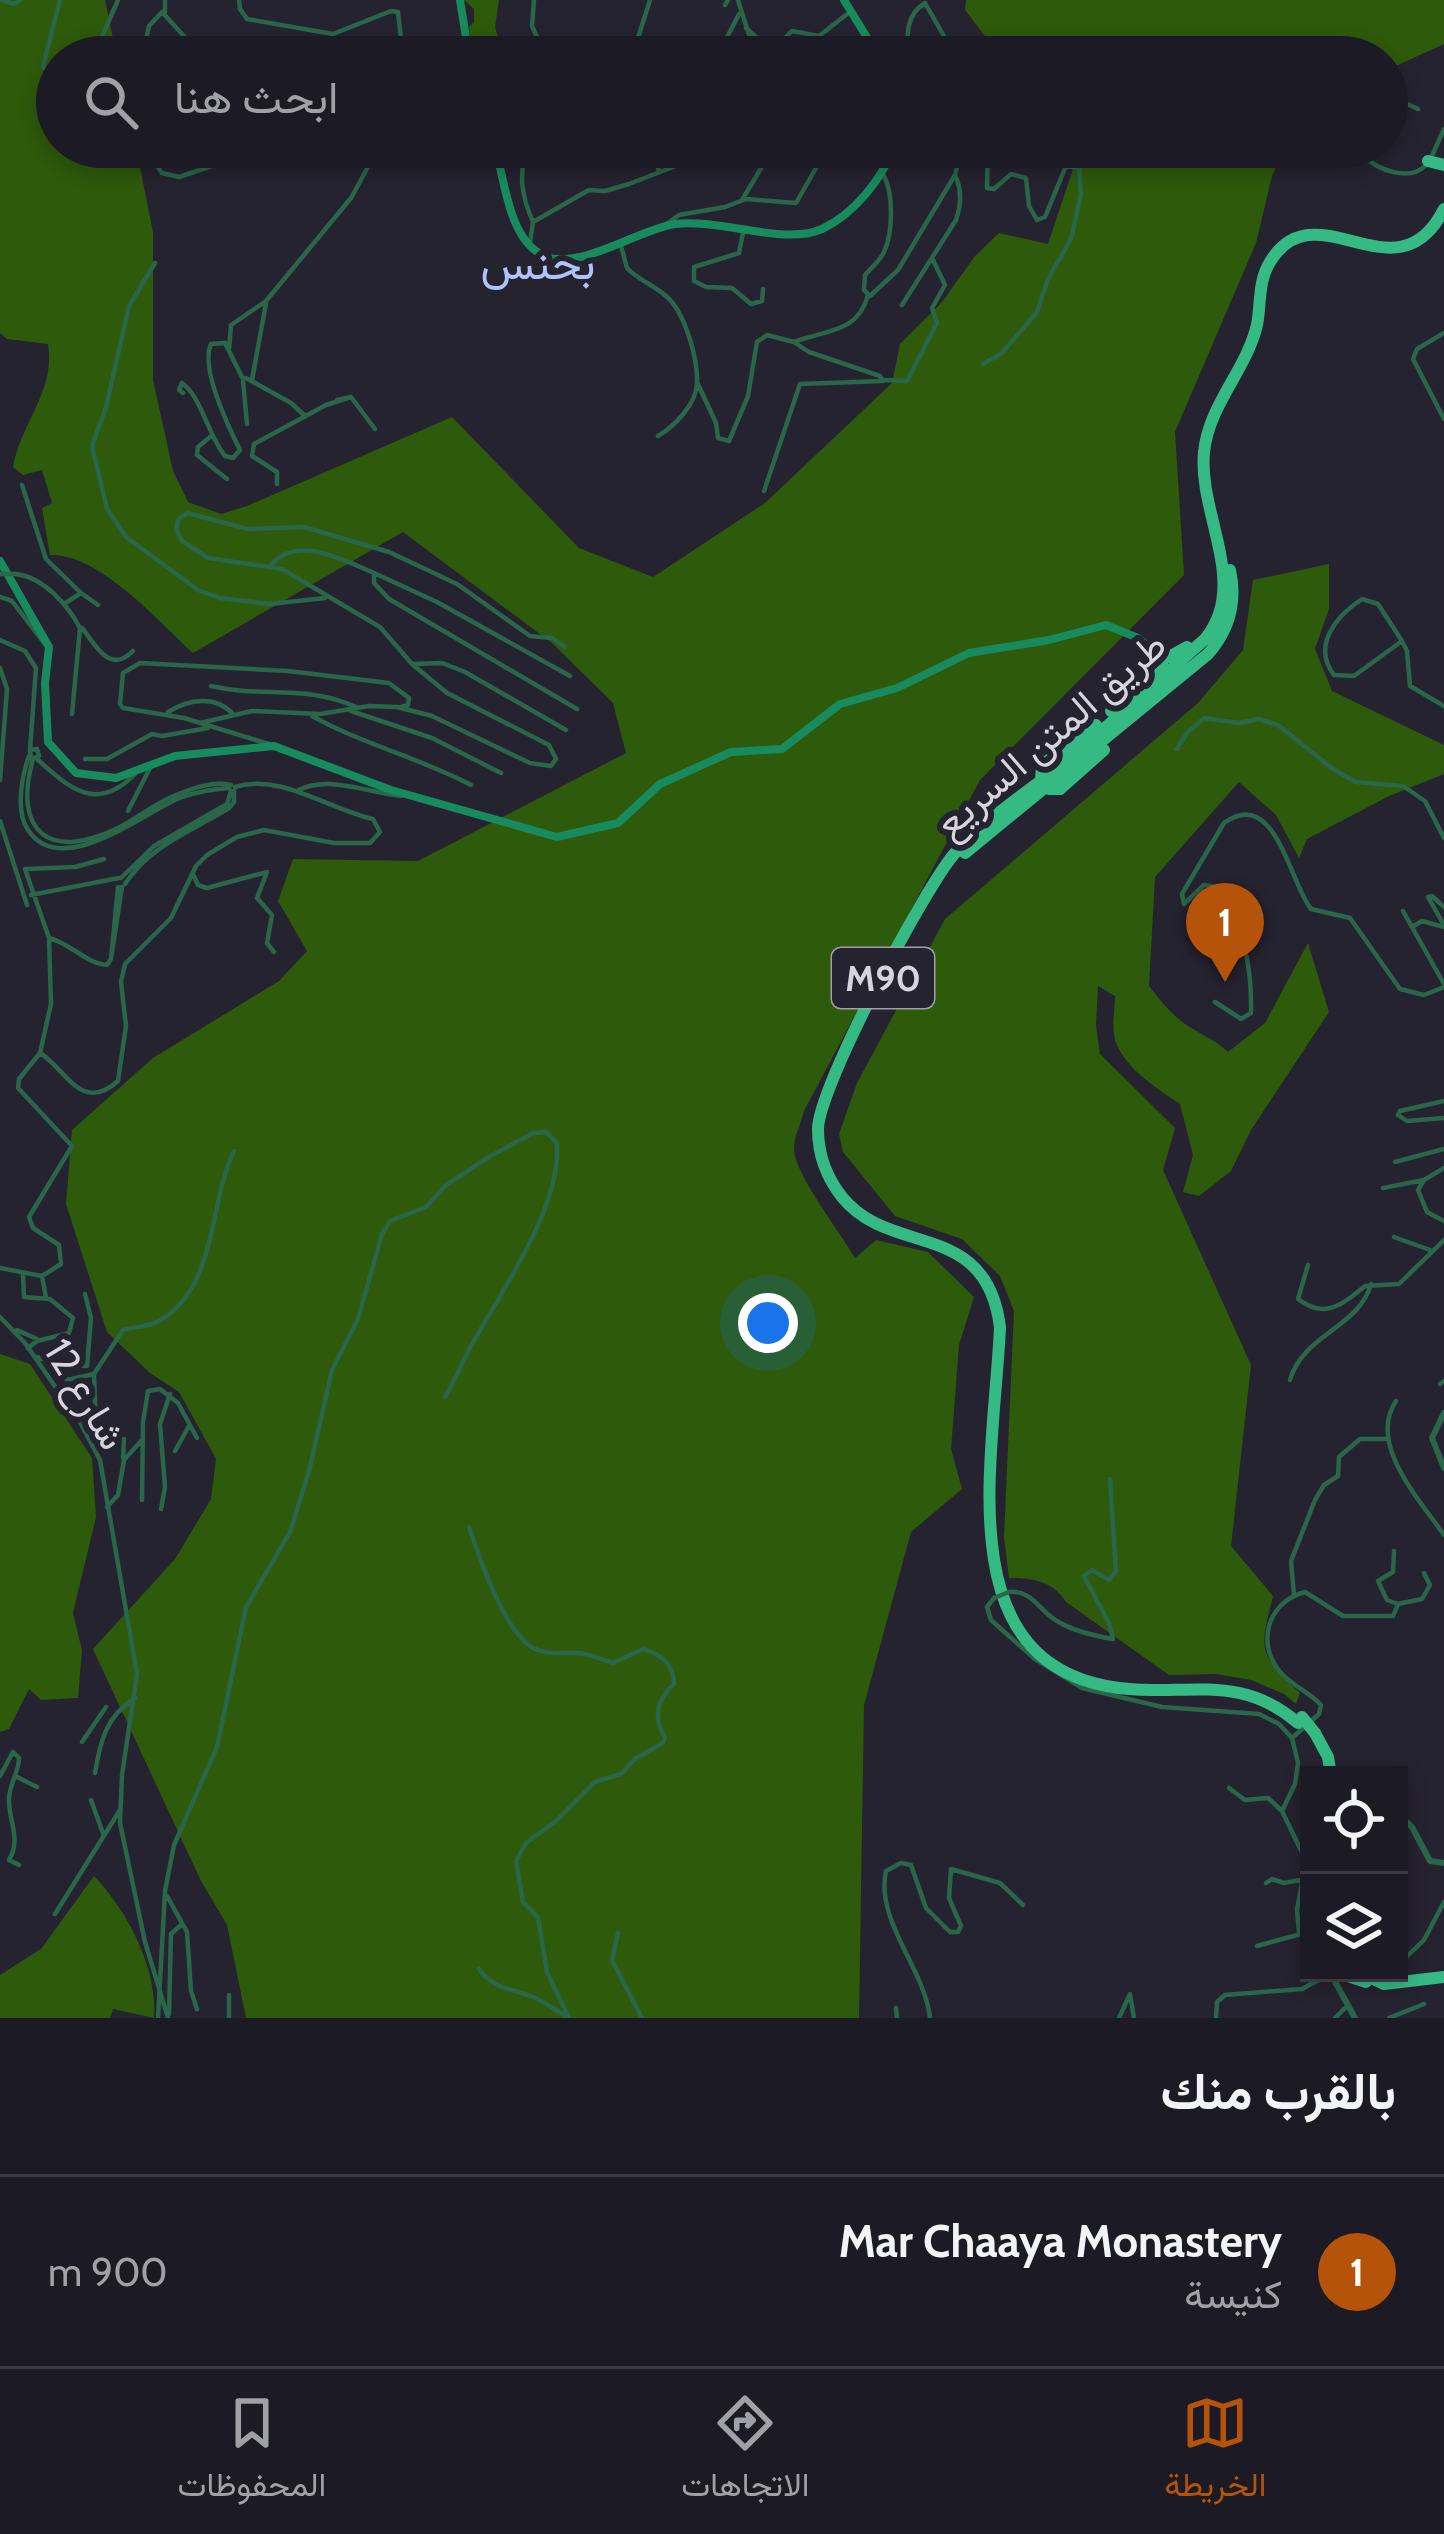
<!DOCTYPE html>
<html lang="ar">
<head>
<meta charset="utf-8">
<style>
  :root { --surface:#1c1a24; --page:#292731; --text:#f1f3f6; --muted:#a0a1a6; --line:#3a3841; --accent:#b45309 }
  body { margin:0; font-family:Cabin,Vazirmatn,sans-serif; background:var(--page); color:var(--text); direction:rtl }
  .controls { position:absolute; right:36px; bottom:36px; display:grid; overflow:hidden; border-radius:0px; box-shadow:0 6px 18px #0003 }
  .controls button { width:108px; height:108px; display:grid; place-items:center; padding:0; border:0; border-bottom:3px solid var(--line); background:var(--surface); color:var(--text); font:60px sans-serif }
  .you { position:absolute; left:768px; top:1323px; width:42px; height:42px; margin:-30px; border:9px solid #fff; border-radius:50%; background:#1a73e8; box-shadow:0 0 0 18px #1a73e833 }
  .badge { display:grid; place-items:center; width:78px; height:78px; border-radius:50%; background:var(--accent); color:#fff; font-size:39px; font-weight:700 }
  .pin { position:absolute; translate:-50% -99px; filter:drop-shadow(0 3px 6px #0008) }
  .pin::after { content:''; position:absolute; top:63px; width:42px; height:36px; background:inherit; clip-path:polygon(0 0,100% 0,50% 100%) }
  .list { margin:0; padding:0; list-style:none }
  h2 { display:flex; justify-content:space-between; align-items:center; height:156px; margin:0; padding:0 48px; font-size:51px }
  h2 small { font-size:39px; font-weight:400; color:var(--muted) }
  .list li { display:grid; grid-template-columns:78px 1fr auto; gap:36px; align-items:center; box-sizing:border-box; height:192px; padding:0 48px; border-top:3px solid var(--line) }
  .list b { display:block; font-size:45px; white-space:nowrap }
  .list p { margin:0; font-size:39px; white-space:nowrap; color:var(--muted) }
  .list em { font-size:39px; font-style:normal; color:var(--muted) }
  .icon { flex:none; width:66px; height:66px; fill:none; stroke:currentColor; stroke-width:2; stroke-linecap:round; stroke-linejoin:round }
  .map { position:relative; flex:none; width:1444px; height:2018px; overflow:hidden; direction:ltr }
  .search { position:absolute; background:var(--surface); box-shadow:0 6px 18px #0003; left:36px; right:36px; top:36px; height:132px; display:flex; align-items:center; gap:30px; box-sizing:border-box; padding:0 42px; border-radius:66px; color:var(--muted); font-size:45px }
  .sheet { height:348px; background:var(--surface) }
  nav { display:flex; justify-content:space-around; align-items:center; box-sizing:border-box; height:168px; border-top:3px solid var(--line); background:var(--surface); font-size:33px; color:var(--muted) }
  nav a { display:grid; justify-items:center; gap:6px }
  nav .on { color:var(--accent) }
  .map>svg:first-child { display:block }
</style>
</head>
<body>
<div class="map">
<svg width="1444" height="2018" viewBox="0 0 1444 2018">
  <rect width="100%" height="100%" fill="#262330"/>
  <path fill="#2e5a0b" d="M0,0H105L117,57H57V147H136L153,232V380L173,471L188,502L221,514L247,506L452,417L579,548L653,577L765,503L892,383L900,344L942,302L975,256L999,233L1048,244L1077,157L1069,147H1284L1272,176L1256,243L1175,432L1184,575L980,780L804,1111C801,1123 794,1137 794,1149C794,1173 841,1233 855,1258L876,1240L928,1252L974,1297L959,1345L951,1449L962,1489L911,1532L864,1705L859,2018H246L227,1925L201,1881L93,1649L175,1559L211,1499L216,1459L179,1392L150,1373L107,1332L66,1204L72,1130L153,1058L279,981L307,951L278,901L293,859L418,861L626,753L613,703L552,643L403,532L193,653C158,621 99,553 50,555L42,508L52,503L42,470L23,475L13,467C21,423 56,390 48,344L7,339L0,333Z
    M464,0H499L495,27L504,57H473L469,27L474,22V9Z
    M966,0H1444V44L1387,70V57H1001L965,10Z
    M1329,564V609L1315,649L1332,691L1444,745V774L1389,796L1307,839L1299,858L1276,815L1239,782L1155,877L1149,986C1160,1000 1170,1013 1185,1024C1200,1034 1214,1039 1228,1052L1265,1023L1308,943L1329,1012L1251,1130L1231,1171L1199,1196L1183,1192L1193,1155L1180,1104C1158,1089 1119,1065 1114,1035C1112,1024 1115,1008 1115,996L1098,986L1096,1025L1100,1054L1175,1128L1163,1170L1251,1365L1231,1546L1273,1596C1259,1653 1258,1652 1300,1693L1296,1704L1284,1694L1251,1680L1216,1674L1169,1675L1066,1602C1053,1581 1031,1578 1009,1578L1004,1537L1014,1311L1000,1276L962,1239L895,1216L843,1152L839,1134L857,1083L945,919L1198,703L1243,650L1253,580Z
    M0,1354L30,1364L92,1458L96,1517L73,1613L82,1650L78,1698L41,1700L29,1689L9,1729L0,1732Z
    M94,1876C127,1910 158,1969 154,2018L113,2009L110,2018H0V1975L41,1949Z"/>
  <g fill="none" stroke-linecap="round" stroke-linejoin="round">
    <path stroke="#29664a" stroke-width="4.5" d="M2,0L14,4L20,0
      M165,0V12
      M239,0L240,9L247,19L333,34
      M534,0L532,26L546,57
      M738,0L756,57
      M725,5L728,0
      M746,28L772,51L792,31L819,36L851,11
      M93,57L118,0
      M142,57L149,26L162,12L192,45L212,57
      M295,57L333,34L391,11L398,12L403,57
      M632,57L650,0
      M717,57L739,14
      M908,57C907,36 905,15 925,3L956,57
      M57,89L43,66L60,0
      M1387,109L1405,103L1418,109
      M143,147L162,173L179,177L268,147
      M529,147C517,173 522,197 533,222
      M650,147L659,171
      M1359,147H1360
      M1367,147L1364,155C1377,171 1410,181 1425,166
      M1432,156L1444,129
      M883,174C894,193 893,232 884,252C880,261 871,268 865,275L864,290L870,296L898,270L955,175C962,190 961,206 956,220L902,305
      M955,175L962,147
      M742,200L763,165L767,147
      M668,223L679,215L725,207L746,199L796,203L828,147
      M744,228L739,253L694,267V281L706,287L732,288L751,304L762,301L763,289
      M620,242L627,268C640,282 660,287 672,302C687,321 698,360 697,384C696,404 675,426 658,436
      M530,243L533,222L589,190L605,191L629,184L699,157L708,147
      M155,263L129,306L106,407L92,446L107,509L126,537L198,590L220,598L270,604L325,598
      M1444,333L1417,349L1413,359L1444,419
      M229,349L231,325L266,301L351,198L379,147
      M983,364L1002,353L1037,312L1048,279L1071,239L1081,194L1079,168L1066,166L1045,217L1037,220L1029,206L1026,178L1011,174L994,189L987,188L988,147
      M246,378L291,403L305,416
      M252,380L266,303
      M883,380L907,381L937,323L932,308L945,285L933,260
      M243,381L247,424
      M697,382L716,423L718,438L729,441L748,396L757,342L767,335L794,342
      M183,393L179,390L182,383C201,396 208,435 225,456L233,458L240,450C228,426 200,368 211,344L225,343L242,377
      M351,397L375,429
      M210,437L198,447L197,455L227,479
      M277,484V472L252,456L254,444L326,405L351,397L337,400
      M22,485L46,559L81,593
      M764,491L800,384L883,381L880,376L809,352L794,342C824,330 858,334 868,295
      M271,565C297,534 343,560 374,573V583L389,599L577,709
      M374,573L437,602L570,676
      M16,574C43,577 68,605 80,628L72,714
      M0,597L12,601L44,643
      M64,604L81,593L98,605
      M82,628C96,645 109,675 133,651
      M0,640L25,651L36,668L30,750
      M1402,641L1378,604L1362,599C1335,617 1312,646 1334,675L1354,676L1402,641L1407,651L1410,686L1444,706
      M412,664L442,663L465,672L566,730
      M0,668L7,689L0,780
      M211,686C262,698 305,684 356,707
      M351,711L432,738L501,773
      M168,712C189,699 216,695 233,714
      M312,716C362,744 420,758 471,785
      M200,723L252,711L320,714L369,706L397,707L432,716L530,763L551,766L556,759L549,745L447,693L412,664L380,627L282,569L208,558L182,541L176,529L178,520L187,513L248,529L304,527L389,552L457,584L530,636L552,638L565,647
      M269,744L184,718L123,708L120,704L123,673L140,663L288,671L389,683L409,698L408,705L401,707
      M37,749L39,756L31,759L30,750Z
      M1177,749L1187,733L1204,718L1239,723L1259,719L1278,725L1333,769L1356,782L1403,786L1425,801L1444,838
      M29,756C22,776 15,811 28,830C62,881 145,811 182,797C197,792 213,789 229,788
      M33,759C12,834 51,861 118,828C138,818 155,803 176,795C193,788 213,781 231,785
      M37,759C70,789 97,813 135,774
      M85,759H107L152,734L162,736L208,728
      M297,791C327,774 369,793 401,796
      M128,811L150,768
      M0,821L27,905
      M194,876L198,885L207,888L267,872L257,898L272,915L267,943L274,952
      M121,878L154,846L227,804L231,791
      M125,884C150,845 192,831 229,808L234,802V791
      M31,895L119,878
      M1444,907L1432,896L1428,897L1444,925
      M1403,911L1444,984
      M1412,927L1422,921L1444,927
      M1220,936L1221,900L1216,887L1204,885L1184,904L1182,894L1224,823C1275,786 1289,881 1311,909L1350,918L1400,989L1424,995L1444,987
      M49,938C70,943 87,964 107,965L111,959
      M111,959L122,887
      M111,959L118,887
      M1215,1002L1241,1019L1251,1013C1252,973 1245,925 1220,894
      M40,1053C66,1069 81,1114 118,1081L126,1026L121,982L125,964L171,918L196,866L207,855L237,837L264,830L334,843H370L380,832L373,819C327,809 282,773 235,787
      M1398,1115L1400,1111L1444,1101
      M1398,1115L1407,1121L1444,1118
      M1395,1162L1444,1149
      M1444,1168L1424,1180L1418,1190L1427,1212L1444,1221
      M1383,1188L1424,1180
      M1394,1237L1430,1250
      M1308,1265L1298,1299C1325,1320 1343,1304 1365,1286L1399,1284L1444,1240
      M0,1268L42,1276L61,1264L59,1245L33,1228L29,1217L72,1146L18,1088L19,1079L40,1053L51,1004L49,938L25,869L75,867L104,859
      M23,1274L24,1297L50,1299L73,1318L69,1333L37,1341L28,1348
      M42,1276L46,1298
      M0,1317L25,1343L81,1424L100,1460L137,1674L122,1775L120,1823L145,1942L168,2018
      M17,1330L37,1339
      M38,1357L54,1364L87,1366L91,1318L85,1294
      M54,1364L67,1380L94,1374L96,1432L92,1441
      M94,1374L123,1330C135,1326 147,1328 159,1321C218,1287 208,1204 234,1151
      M1290,1380C1303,1334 1359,1328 1371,1284
      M1440,1384L1444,1381
      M1396,1401C1367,1444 1420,1500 1444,1535
      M175,1451L189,1426
      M123,1458L124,1439
      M142,1500L143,1422L148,1391L160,1389L178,1403L197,1438
      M107,1507L118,1495L124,1460L142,1440
      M161,1509L165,1487L160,1424L170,1394
      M469,1527C479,1557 507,1641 538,1650C554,1656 570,1651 585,1654C594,1656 604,1660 613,1663L643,1649C661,1654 674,1665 674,1684C656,1701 653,1716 665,1738L663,1743L635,1759L621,1774L595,1782L556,1821L526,1843L516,1861L523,1902L538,1917L547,1972L569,2018
      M1394,1551L1393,1572L1378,1581L1387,1600L1398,1604L1422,1599L1430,1585L1424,1573
      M1009,1592C1033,1590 1038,1610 1057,1621C1073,1631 1095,1636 1113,1639L1109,1623L1084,1576L1092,1570L1109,1580L1116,1571L1110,1479
      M1294,1595L1291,1561L1315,1500L1324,1485L1338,1476L1339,1457L1360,1439H1387
      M994,1598L987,1607L991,1620L1035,1659L1082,1688L1162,1707L1259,1714L1279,1724L1292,1738L1298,1763L1295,1784L1282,1811L1306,1861L1297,1910L1299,1933L1309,1935
      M1292,1738L1319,1714L1321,1705C1310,1693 1295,1687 1283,1675C1255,1647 1266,1602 1305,1592L1343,1616H1393L1398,1604
      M82,1742L106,1707
      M13,1752L19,1758C19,1772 10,1783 9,1798C8,1821 22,1838 9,1860L19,1865
      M95,1773C100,1742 106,1716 135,1698
      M0,1776L13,1752
      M15,1776L37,1787
      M1229,1788L1245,1800L1268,1798L1282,1811
      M91,1800L104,1836
      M1266,1883L1272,1879L1284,1883L1306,1879
      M167,1896L187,1932L191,1991L197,2009
      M55,1914L120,1810
      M618,1933L612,1960L642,2018
      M1257,1946L1301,1934
      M1399,1964L1424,1940L1444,1902
      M479,1969C494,1990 512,1988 533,1997C545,2002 557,2011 569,2018
      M229,1995V2018
      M896,2008L897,2018
      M169,2014L171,1934L182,1924
      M158,2018L165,1891L174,1845L217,1747L246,1607L290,1532L309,1471L332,1370L358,1319L382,1234L390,1221L426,1207L446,1185L489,1157L533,1133L546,1132L557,1143C562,1207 500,1293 470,1348C461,1365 455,1380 445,1397
      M930,2018C925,1969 875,1921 886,1871L901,1863L911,1865L926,1908L950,1932H958L961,1926L949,1898L951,1869L1000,1883L1023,1905
      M1119,2018L1130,1994L1134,2018
      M1216,2018L1217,2002L1225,1995L1302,1989L1324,1977
      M1335,2018L1348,2005
      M1389,2018L1424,2004"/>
    <path stroke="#29664a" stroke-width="6" d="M1444,1413L1432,1438L1444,1468
      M1399,1815L1412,1827L1430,1861L1444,1863
      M1309,1895V1923
      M1333,1978L1355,2018"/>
    <path stroke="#188b5e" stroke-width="8" d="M460,0L469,57
      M844,0L879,57
      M495,147C505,180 508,237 542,255C577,273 636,230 675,224C718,218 785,246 822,229C854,214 882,179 894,147
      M0,561L49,647L45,683L48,742L76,773L116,778L175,756L274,746L391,790L557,837L618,823L660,784L731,752L782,749L840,704L897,688L969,653L1049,640L1106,625L1138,638L1153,650"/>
    <path stroke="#35ba83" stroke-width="12" d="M1428,161L1444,165
      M1111,711L1151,673L1153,650L1169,657L1187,647
      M1042,765L1096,725
      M1060,789L1104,750
      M965,853L1208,654C1230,629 1237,602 1230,570
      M1298,1723C1250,1682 1210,1690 1151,1690C940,1690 994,1466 1000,1327C986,1218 891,1258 842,1197C827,1178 818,1154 818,1129C818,1088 925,887 955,853C987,817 1031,790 1068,760C1114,721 1159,680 1205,639C1250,585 1198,514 1204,452C1209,404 1246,371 1257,325C1261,304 1258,281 1270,262C1316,186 1397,303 1444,209
      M1315,1733L1328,1757L1331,1775
      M1339,1973L1366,1982
      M1361,1973L1384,1984L1444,1977"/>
    <path stroke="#29664a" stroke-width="4.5" d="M0,574H16
      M994,1598L1009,1592"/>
    <path stroke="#35ba83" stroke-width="12" d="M1162,661L1164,681
      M1042,765L1041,781L1049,789H1060
      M1302,1717L1315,1733"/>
  </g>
  <g text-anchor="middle" stroke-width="12" stroke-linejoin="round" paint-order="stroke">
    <rect fill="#262330" stroke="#a29faa" stroke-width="3" x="832" y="948" width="102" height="60" rx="9"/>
    <g font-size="36" font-weight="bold" fill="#d7d4de">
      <text x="883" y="991">M90</text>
    </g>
    <g font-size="39" fill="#d7d4de" stroke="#262330">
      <text transform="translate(1050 734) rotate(-41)" y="14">طريق المتن السريع</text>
      <text transform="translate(86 1394) rotate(59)" y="14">شارع 12</text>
    </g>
    <g font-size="45" fill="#b1c2f9" stroke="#262330">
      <text x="538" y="279">بحنس</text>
    </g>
  </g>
</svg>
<div class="controls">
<button><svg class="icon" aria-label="locate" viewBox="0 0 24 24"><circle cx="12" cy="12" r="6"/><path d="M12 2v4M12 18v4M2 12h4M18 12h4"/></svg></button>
<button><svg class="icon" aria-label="layers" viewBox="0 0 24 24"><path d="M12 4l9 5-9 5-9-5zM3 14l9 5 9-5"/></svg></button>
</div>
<div class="you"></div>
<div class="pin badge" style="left:1225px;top:982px">1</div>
<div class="search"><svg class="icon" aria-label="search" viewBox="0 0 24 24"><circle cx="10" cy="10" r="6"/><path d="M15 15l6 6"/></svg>ابحث هنا</div>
</div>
<section class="sheet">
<h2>بالقرب منك<small></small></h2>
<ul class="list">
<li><span class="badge">1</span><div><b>Mar Chaaya Monastery</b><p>كنيسة</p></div><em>900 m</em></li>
</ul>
</section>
<nav>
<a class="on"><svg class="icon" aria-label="map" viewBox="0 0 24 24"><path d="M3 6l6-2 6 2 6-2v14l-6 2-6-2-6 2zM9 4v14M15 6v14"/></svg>الخريطة</a>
<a><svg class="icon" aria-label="directions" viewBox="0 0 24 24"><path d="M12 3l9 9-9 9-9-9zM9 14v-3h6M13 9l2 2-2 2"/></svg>الاتجاهات</a>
<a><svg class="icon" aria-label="saved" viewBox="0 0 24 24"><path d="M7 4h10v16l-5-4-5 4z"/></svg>المحفوظات</a>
</nav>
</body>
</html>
